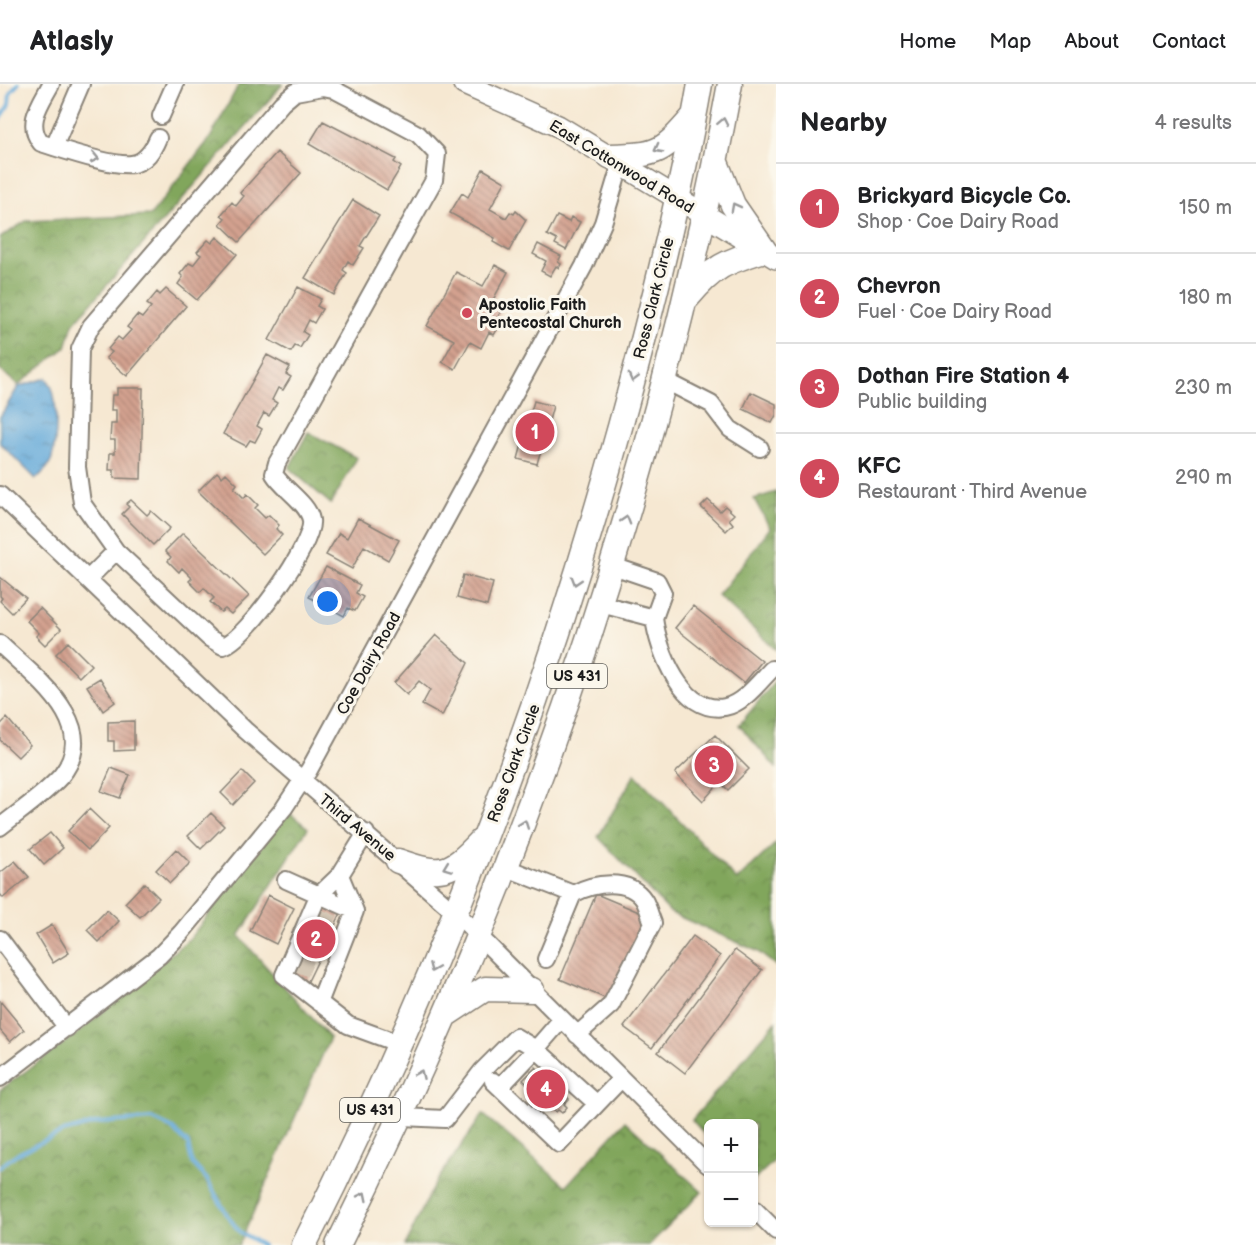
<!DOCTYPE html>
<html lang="en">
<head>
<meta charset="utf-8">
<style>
  :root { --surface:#fff; --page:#f2f2f2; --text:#202124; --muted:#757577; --line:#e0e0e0; --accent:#d1495b }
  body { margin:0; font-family:"Balsamiq Sans",sans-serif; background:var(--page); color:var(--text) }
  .controls { position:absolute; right:18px; bottom:18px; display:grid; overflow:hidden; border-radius:9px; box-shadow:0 2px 4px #0004 }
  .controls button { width:54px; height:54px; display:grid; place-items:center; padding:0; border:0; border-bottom:2px solid var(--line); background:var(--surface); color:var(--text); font:30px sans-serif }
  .you { position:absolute; left:328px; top:518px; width:21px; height:21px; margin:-15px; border:4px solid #fff; border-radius:50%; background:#1a73e8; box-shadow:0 0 0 9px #1a73e833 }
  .badge { display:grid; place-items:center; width:39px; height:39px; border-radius:50%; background:var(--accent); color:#fff; font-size:20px; font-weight:700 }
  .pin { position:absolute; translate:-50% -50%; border:3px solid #fff; box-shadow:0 2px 6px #0006 }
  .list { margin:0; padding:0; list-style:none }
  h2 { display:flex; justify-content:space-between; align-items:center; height:78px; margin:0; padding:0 24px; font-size:26px }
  h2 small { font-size:20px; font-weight:400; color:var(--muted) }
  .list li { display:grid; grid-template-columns:39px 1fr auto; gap:18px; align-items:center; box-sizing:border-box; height:90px; padding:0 24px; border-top:2px solid var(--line) }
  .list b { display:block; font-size:22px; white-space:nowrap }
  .list p { margin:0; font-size:20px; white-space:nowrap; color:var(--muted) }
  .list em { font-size:20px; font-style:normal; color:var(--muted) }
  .map { position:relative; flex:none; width:776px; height:1161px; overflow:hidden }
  header { display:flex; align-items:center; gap:36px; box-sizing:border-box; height:84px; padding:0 30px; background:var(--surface); border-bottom:2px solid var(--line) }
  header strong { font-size:28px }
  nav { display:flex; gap:33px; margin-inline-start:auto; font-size:21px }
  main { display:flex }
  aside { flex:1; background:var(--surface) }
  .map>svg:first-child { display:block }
</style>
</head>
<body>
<header>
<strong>Atlasly</strong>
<nav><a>Home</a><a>Map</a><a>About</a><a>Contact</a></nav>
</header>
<main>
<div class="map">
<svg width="776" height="1161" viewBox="0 0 776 1161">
  <defs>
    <pattern id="forest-crowns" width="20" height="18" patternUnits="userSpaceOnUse" patternTransform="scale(1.5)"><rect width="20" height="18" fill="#81a65c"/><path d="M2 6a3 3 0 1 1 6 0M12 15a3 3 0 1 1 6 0" fill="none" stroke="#69864b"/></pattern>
    <pattern id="water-ripples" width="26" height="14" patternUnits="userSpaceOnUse" patternTransform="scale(1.5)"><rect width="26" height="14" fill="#64a9d9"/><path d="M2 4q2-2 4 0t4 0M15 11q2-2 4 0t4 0" fill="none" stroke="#5289af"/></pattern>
    <pattern id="building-back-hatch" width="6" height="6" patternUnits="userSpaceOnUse" patternTransform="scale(1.5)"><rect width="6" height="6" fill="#d3a18f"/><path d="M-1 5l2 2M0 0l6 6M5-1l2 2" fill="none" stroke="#aa8274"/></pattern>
  </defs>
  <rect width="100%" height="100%" fill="#fbf7ec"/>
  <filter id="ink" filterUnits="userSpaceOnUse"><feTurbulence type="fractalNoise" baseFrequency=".0167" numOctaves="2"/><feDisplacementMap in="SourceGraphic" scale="12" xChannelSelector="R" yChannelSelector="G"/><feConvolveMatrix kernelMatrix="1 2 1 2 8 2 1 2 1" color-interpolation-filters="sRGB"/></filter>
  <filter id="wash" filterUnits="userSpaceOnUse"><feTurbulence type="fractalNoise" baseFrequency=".008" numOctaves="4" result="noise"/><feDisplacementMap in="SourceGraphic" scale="24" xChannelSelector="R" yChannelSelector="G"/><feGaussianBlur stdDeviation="1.35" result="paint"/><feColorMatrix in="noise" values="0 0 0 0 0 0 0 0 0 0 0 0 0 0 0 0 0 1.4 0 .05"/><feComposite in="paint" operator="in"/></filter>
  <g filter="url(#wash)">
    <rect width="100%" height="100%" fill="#f6e8d2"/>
    <path fill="url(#forest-crowns)" stroke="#4e613c" stroke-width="1.5" d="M239,0H283L73,240L66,263L18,301L0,286V154L26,137L151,131L210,54Z
      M308,348L357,374L331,420L289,384Z
      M776,408V566L718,512L770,444L754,415Z
      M776,596V684L739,641Z
      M635,690L737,796L776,759V882L757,867L671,829L598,753Z
      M288,728L308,744L239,852L330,954L239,1161H0V1006L74,952L190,854Z
      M776,937V1075L754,1096V1040H708V1054L692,1036Z
      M483,1030L566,1102L625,1037L702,1108L649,1161H405L434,1101Z"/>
    <path fill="url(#water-ripples)" stroke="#40627a" stroke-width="1.5" d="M46,294C60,307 57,359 51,377C49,384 41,390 36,395L0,359V333L18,303Z"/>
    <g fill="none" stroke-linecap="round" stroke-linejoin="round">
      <path stroke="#64a9d9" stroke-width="4" d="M0,37L9,20L10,9L18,0
        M0,1083L15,1071L63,1048L98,1039L152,1035L172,1044L188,1060L192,1079L206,1094L229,1134L240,1148L262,1161"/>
    </g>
    <g id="blocks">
      <path fill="url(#building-back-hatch)" d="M323,37L396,75L394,78L401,83L387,106L309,60Z
        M277,68L301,89L239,158L220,140L225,134L221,131L232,118L236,122L244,112L240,109Z
        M483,85L505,98L490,125L506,134L510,128L514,130L516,127L526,136L509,167L493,158L495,154L450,129L462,109L468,113Z
        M353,116L379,132L360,162L364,164L353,181L348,177L343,186L347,189L334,211L305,194Z
        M557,132L569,138L571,133L580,138L566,166L555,160L557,156L547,151Z
        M217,153L237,170L197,216L178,200L183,193L180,190L189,179L193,181L201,171L197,168L208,156L212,159Z
        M538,160L561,172L558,178L561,180L559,184L556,182L550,192L541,187L546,177L533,170Z
        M495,181L508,188L493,216L504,222L496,237L501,239L494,251L489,248L481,264L470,258L455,285L442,278L454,256L427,242L456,188L483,202Z
        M298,203L321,215L317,222L322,225L314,239L309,236L303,248L308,251L300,264L295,262L291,268L269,256Z
        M166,205L186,222L127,292L106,274L112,268L108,265L118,253L122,256L131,246L127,243L137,231L142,234L151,223L147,220L157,208L160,211Z
        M267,271L290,283L286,290L291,293L283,306L278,304L272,316L277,319L269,332L264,329L257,342L262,345L255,358L250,356L246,362L223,350Z
        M117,304H143L141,395L114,394V386H109L110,369H115V356H110L111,340H116V326H111L112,311H117Z
        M751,308L776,320V331L772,339L743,325Z
        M534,317L553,322L537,380L518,375Z
        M217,388L222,393L226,389L237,400L234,404L244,414L247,410L258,421L255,424L265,434L269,431L279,441L276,445L282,451L263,470L198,407Z
        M131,416L147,431L151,427L170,444L153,461L122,430L129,423L126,420Z
        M708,416L720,427L725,422L734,430L729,435L733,440L726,447L701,423Z
        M358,434L399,456L388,476L364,462L352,485L326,471L339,449L347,454Z
        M183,449L249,512L231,530L225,525L221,528L210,518L214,514L204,504L200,508L189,497L192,494L182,484L179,488L168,477L171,473L165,467Z
        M326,483L360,501L356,509L363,513L355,527L348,524L344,532L309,513Z
        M463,491L493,499L487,522L457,514Z
        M0,493L26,514L12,529L0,517L2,514L0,512Z
        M693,522L762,577L744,599L675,544Z
        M40,524L61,545L45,561L36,552L39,549L27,537Z
        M436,551L468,579L442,632L422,621L430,606L419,597L407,611L394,599Z
        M68,558L91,581L79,593L56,570Z
        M100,594L115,618L103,627L87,602Z
        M7,634L30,661L18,673L0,656V641Z
        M134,637V666L114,667V657H108V638Z
        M715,651L749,685L728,706L720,698L703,717L675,689Z
        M111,684L130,691L120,714L101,707Z
        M242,687L254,699L233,721L221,709Z
        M89,725L109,744L88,766L68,747Z
        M211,729L224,742L201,765L188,752Z
        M50,749L63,764L44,781L30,765Z
        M176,765L190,779L170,799L156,786Z
        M15,777L29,793L3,814L0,810V789Z
        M144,799L159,814L140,833L125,819Z
        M596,810L646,831L609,916L560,895Z
        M268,811L294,824L276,860L250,847Z
        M325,821L341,829L307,899L290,891Z
        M107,826L119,837L99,858L87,846Z
        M52,841L69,869L53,879L36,851Z
        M693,852L720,872L652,964L624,943Z
        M735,866L762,886L685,989L658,968Z
        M0,917L24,946L10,958L0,946Z
        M536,983L569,1015L564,1020L567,1023L562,1029L558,1026L556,1028L523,996Z"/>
    </g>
  </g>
  <g filter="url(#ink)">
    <use href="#blocks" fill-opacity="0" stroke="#898277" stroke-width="1.5"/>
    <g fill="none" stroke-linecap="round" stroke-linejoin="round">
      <path stroke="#d5c9b7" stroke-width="16" stroke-dasharray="16 8" stroke-linecap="butt" d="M319,833L336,840
        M312,846L329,854
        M305,860L322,867
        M296,879L313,886"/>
      <defs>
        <path id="minor" d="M51,0C41,19 25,39 41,59C61,65 113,83 132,80C146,78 153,66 158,54
          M323,3L333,5L418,50L437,70L434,96L277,379L274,390C283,405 308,419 311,436C315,459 246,556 223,562L209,554L116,467L82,419L77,383L80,265L91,242L282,19L295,8Z
          M161,32L175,0
          M54,63L81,0
          M666,297L711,320L730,345L760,364
          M0,411L245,646L457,830L708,1081
          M88,495L116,467
          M601,520L654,534L663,509L657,497L613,482
          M654,534C658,566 682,631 725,623C743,620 760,597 772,585
          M0,560C33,592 103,640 61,692C44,711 20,727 0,743
          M366,749L340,791L318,812L284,891L348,941L400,960
          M507,784L573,810L546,875
          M286,796L355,827
          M573,810C593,799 629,793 644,816C648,823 650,832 653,839L611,921L577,951
          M0,855L67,944
          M319,919L355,827L340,791
          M0,994L159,872L181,849L284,724L309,686L584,182L603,139L621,79
          M493,997L559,1060L597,1020
          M500,1003L536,965L597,1020L621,995
          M402,1033L445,1035L482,987L516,953L536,965L562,935
          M754,1125L776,1147"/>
        <path id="major" d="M464,0L558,42L776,174"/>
        <path id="highway" d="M610,72C659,71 662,69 694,32
          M688,213C715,181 726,178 764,166L733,121L715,76
          M398,777C441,792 449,791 481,757
          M447,930L485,905L532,906
          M304,1161C437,899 542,626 620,343C651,230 680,116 700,0
          M338,1161C521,793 656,405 730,0"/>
      </defs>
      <use href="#minor" stroke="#898277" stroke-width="20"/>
      <use href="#major" stroke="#898277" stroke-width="24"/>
      <use href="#highway" stroke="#898277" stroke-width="27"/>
      <use href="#minor" stroke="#fff" stroke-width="16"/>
      <use href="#major" stroke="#fff" stroke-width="21"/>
      <use href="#highway" stroke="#fff" stroke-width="24"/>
    </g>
    <defs><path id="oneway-chevron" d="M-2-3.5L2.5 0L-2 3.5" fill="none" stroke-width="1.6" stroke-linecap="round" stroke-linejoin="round" transform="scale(1.5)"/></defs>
    <g stroke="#999">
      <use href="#oneway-chevron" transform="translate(723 38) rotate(-79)"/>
      <use href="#oneway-chevron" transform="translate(658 65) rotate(152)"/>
      <use href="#oneway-chevron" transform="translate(95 74) rotate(13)"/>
      <use href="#oneway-chevron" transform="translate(735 123) rotate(-118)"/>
      <use href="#oneway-chevron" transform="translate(633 294) rotate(105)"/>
      <use href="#oneway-chevron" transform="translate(626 436) rotate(-73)"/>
      <use href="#oneway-chevron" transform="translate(576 497) rotate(107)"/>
      <use href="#oneway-chevron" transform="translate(524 740) rotate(-70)"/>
      <use href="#oneway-chevron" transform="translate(447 783) rotate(159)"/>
      <use href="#oneway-chevron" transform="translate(433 884) rotate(113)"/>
      <use href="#oneway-chevron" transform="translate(420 990) rotate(-66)"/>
      <use href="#oneway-chevron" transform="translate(363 1112) rotate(-64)"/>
    </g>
  </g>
  <circle fill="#d1495b" stroke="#fbf7ec" stroke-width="2" cx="467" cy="229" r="6"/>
  <g text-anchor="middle" stroke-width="6" stroke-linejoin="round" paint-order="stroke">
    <g fill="#fbf7ec" stroke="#5f5e5a" stroke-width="1.5">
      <rect x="547" y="580" width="60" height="24" rx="4.5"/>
      <rect x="340" y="1014" width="60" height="24" rx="4.5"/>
    </g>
    <g font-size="15" font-weight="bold" fill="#1c1c1c">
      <text x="577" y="597">US 431</text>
      <text x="370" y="1031">US 431</text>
    </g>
    <g font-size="16" fill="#1c1c1c" stroke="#fbf7ec">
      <text transform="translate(622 82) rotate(31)" y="6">East Cottonwood Road</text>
      <text transform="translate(653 214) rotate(-76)" y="6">Ross Clark Circle</text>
      <text transform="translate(368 579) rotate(-61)" y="6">Coe Dairy Road</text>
      <text transform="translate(513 679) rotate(-70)" y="6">Ross Clark Circle</text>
      <text transform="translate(358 743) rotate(40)" y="6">Third Avenue</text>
    </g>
    <g font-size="16" font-weight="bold" fill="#1c1c1c" stroke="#fbf7ec" text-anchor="start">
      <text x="479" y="226">Apostolic Faith<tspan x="479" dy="18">Pentecostal Church</tspan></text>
    </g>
  </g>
</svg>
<div class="controls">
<button>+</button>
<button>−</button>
</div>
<div class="you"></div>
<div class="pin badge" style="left:535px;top:348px">1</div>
<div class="pin badge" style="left:316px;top:855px">2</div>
<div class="pin badge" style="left:714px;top:681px">3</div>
<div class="pin badge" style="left:546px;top:1005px">4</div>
</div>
<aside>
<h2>Nearby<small>4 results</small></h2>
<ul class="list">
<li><span class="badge">1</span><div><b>Brickyard Bicycle Co.</b><p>Shop · Coe Dairy Road</p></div><em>150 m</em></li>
<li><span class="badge">2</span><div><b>Chevron</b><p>Fuel · Coe Dairy Road</p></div><em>180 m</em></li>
<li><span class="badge">3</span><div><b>Dothan Fire Station 4</b><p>Public building</p></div><em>230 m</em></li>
<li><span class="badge">4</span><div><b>KFC</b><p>Restaurant · Third Avenue</p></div><em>290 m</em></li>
</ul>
</aside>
</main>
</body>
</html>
